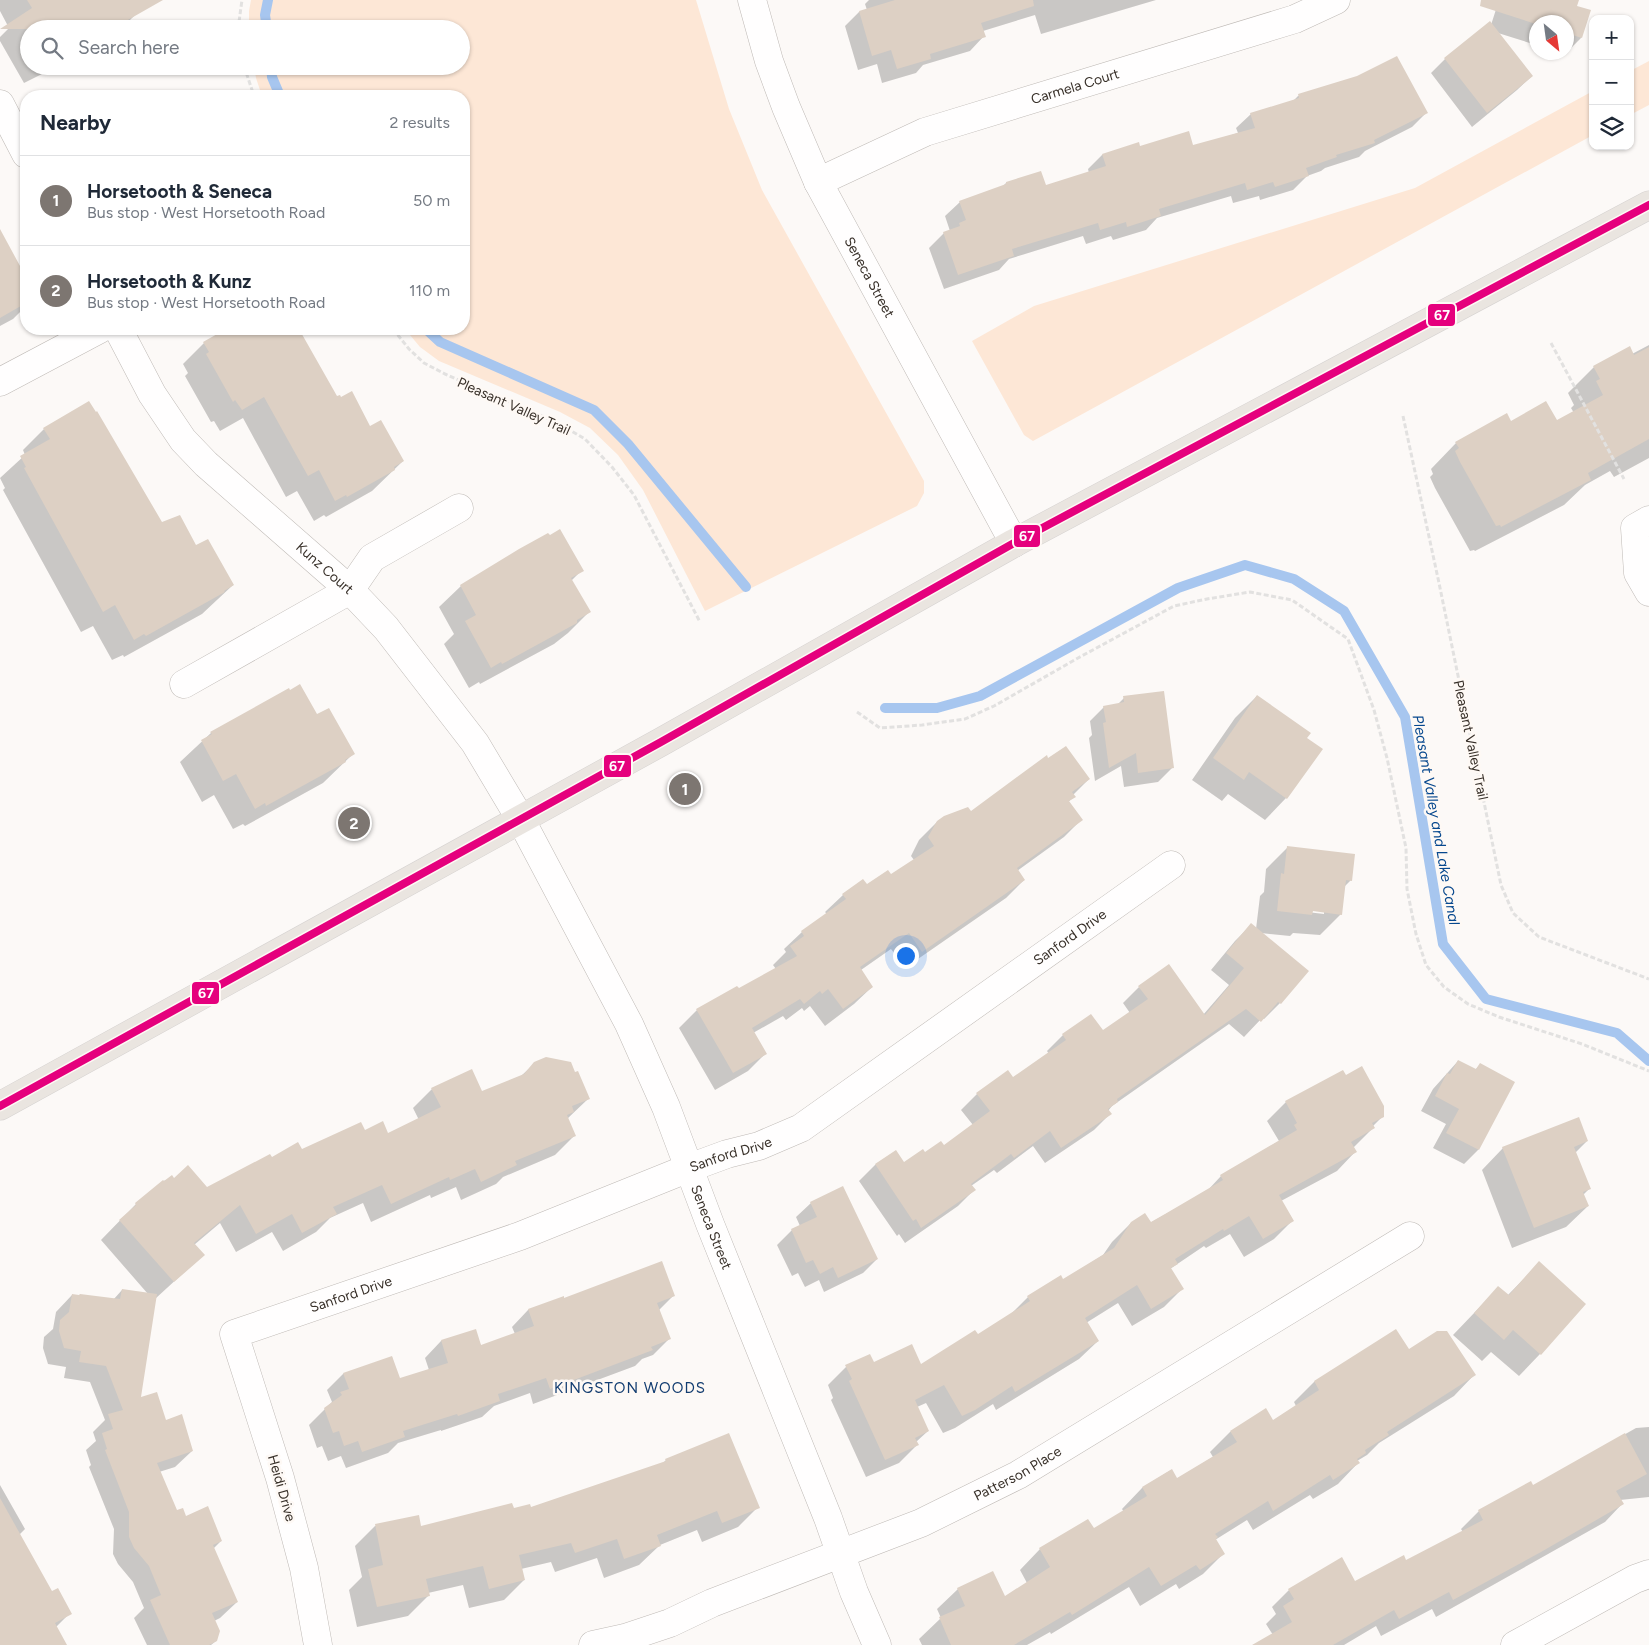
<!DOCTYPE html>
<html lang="en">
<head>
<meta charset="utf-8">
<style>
  :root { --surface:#fff; --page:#f2f2f3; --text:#1f2937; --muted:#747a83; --line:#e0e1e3; --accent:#7d7671 }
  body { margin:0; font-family:Figtree,sans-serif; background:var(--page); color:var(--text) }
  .controls { position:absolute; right:15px; top:15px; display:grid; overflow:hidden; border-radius:10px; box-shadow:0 1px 4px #0004 }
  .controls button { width:45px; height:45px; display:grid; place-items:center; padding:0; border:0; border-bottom:1px solid var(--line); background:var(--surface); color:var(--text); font:25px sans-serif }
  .compass { position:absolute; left:1529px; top:15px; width:45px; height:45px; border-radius:50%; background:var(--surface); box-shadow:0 1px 4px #0004; rotate:151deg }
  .you { position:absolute; left:905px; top:955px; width:18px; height:18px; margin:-12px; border:4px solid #fff; border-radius:50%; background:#1a73e8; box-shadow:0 0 0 8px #1a73e833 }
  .badge { display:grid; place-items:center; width:32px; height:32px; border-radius:50%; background:var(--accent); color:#fff; font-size:16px; font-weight:700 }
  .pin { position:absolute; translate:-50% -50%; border:2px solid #fff; box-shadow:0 1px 5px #0006 }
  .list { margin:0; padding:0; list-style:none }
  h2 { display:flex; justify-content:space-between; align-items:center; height:65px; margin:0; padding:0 20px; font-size:21px }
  h2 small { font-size:16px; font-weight:400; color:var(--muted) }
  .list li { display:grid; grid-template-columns:32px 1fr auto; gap:15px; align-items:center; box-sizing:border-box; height:90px; padding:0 20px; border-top:1px solid var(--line) }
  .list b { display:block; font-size:19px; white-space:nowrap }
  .list p { margin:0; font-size:16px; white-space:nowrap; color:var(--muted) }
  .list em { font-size:16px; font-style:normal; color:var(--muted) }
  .icon { flex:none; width:28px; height:28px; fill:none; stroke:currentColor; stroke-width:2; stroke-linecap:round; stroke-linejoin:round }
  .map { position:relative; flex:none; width:1649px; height:1645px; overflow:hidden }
  .search { position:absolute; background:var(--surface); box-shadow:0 1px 4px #0004; left:20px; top:20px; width:450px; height:55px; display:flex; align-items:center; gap:12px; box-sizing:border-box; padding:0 18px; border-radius:28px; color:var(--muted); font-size:19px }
  .panel { position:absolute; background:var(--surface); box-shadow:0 1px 4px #0004; left:20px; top:90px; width:450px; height:245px; border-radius:20px }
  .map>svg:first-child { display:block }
</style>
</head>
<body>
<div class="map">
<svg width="1649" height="1645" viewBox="0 0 1649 1645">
  <rect width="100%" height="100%" fill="#fcf9f7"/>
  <path fill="#fde7d6" d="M251,0H696L729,109L762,190L924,481V493L917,506L705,611L643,490L618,455L590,428L560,412L439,361L420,347L405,329H464V96H262L256,78L254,66H461V29H249V11Z
    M1649,61V105L1630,115V71Z
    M1593,91V135L1033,441L1024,435L972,341L1034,306L1415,188Z"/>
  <path fill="#0003" fill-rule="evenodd" d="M0,0H141L144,6L121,29H29V66H58L24,83L0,41V37L9,28L0,11Z
    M869,0H1156L1041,34L1035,15L983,31L984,36L970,51L923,65L916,73L882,83L877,64L858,70L845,26L859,12L867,10L865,4Z
    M1499,0H1578L1576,7L1581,38L1567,52L1566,22H1536V45L1498,33L1532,76L1517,90L1472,127L1431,73L1445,59L1491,25Z
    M1357,77L1427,112L1412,127L1365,151L1359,157L1325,168L1321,171L1307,176L1293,190L1260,200L1259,196L1233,203L1231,196L1157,218L1146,230L1113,240L1111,236L1086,244L1083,236L1009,259L999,270L944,289L929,248L944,233L950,231L945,216L960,202L1002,187L1006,183L1045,187L1089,173L1088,169L1102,155L1139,147H1193L1238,133L1236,128L1251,114L1293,101L1298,96Z
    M0,232L26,279V306L13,319L0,326Z
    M229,329H298L337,398L370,428L403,461L372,491L326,517L324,515L314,521L297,491L286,497L243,418L220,431L214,421L211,422L185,376L188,373L183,364L204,343Z
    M1649,345V458L1614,477L1610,471L1585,485L1564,505L1475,551L1474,550L1470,551L1435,488L1430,477L1433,474L1431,469L1456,443L1511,422H1556L1574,413L1571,408L1574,405L1568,393L1594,367L1632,354Z
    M44,429L161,524L196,547L233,585L202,614L124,657L123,655L112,660L93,626L81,632L3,490L5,488L0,478L25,455L23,450Z
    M582,570L571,581L589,612L568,633L554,644L480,684L479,682L469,688L444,644L454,634L439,607L461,586Z
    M1257,696L1306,738L1321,749L1286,798L1265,820L1228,794L1222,801L1192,780L1235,718Z
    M1124,698L1173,767L1158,782L1124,787L1121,766L1095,781L1089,738L1092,735L1090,721L1104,707L1117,705Z
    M317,716L353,754L323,783L245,826L243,824L233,829L214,795L202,802L180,762L211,733Z
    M1048,759L1089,779L1073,795L1074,797L1068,802L1081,820L1064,837L1017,871L1024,880L1006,898L905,968L891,949L861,970L872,987L854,1004L825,1026L810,1006L804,1011L802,1008L786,1020L783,1016L753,1033L765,1054L748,1071L715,1090L679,1028L697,1010L737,987L739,990L776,969L773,965L786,952L784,949L802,932L827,914L825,912L843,895L891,876L914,860L911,856L919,840L937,822L970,813Z
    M1288,847L1351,880L1344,887L1341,914L1320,935L1293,933L1290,936L1261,933L1280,1003L1264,1019L1262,1018L1244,1037L1229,1024L1112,1106L1108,1111L1110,1114L1094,1130L1045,1163L1033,1146L997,1173L994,1170L971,1186L974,1190L958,1206L905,1243L899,1234L897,1236L859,1181L875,1165L896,1151L904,1164L944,1147L973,1125L961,1110L977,1094L1013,1079L1049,1054L1047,1051L1063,1035L1102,1032L1130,1013L1123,1003L1139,987L1203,1015L1229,985L1211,970L1235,941L1251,925L1256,929L1260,896L1264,892L1266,869ZM1307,910L1324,911V914L1307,912Z
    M1458,1061L1475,1070L1480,1065L1513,1082L1478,1150L1464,1164L1433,1148L1446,1124L1421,1111L1433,1089Z
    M535,1063L588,1099L567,1119L574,1136L555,1155L503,1177L496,1184L461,1200L456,1187L431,1198L430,1195L371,1222L363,1203L330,1218L316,1232L283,1251L272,1232L236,1252L220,1223L194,1245L203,1255L155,1299L139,1399L165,1421L192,1451L175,1467L159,1472L176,1512L221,1541L213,1549L237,1602L220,1618L214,1621L216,1641L211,1645H147L134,1618L144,1608L133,1582L118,1564L113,1554L114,1529L89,1467L91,1465L86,1450L96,1441L93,1432L105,1420L90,1382L64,1378L66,1367L48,1364L43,1348L44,1337L53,1329L56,1312L72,1295L113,1300L122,1290L148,1294L101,1240L136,1204L163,1181L173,1179L206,1189L271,1159L364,1132L388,1135L419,1120L413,1108L432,1089L482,1092L521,1076Z
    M1286,1102L1383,1116L1372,1127L1373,1128L1353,1148L1355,1152L1337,1171L1281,1201L1293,1220L1274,1239L1244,1257L1230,1234L1206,1248L1204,1246L1170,1269L1182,1289L1164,1307L1132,1326L1118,1303L1086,1323L1098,1341L1079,1359L996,1410L993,1404L955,1428L943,1433L926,1403L917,1407L928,1431L916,1442L917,1445L899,1463L866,1477L831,1400L833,1398L828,1385L846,1367L873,1363L920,1366L977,1336L1010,1315L1028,1297L1063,1281L1103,1255L1112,1242L1131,1223H1150L1207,1191L1221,1176L1279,1141L1267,1121Z
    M1587,1141L1575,1153L1589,1189L1583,1195L1588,1206L1566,1227L1512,1248L1482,1170L1503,1148Z
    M811,1203L877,1259L863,1273L824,1292L819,1280L805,1287L798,1273L792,1276L777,1245L792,1230L800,1226L796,1217Z
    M1539,1263L1585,1304L1540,1354L1519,1376L1491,1352L1482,1361L1453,1335L1498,1288L1507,1296Z
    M673,1296L659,1310L669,1339L653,1355L642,1359L635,1366L533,1404L530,1393L494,1406L482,1417L441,1431V1430L398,1443L388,1453L346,1468L341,1456L328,1461L322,1446L317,1448L309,1425L332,1402L327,1390L343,1374L392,1357L399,1380L429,1370L425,1358L441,1341L475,1331L481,1346L515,1334L512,1327L528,1310L563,1298V1299Z
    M1395,1331L1408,1351L1474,1375L1454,1396L1379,1443L1367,1455L1357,1461L1358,1463L1338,1484L1313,1499L1310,1495L1253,1530L1247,1520L1215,1540L1223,1554L1203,1574L1179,1589L1176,1584L1140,1606L1129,1587L1051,1634L1050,1632L1027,1645H922L919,1639L941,1618L937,1609L958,1589L1004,1598L1027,1583L1020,1570L1040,1549L1093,1530L1124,1512L1122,1509L1142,1488L1171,1470L1177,1479L1213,1457L1210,1452L1230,1432L1272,1422L1296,1406L1294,1402L1314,1382Z
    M1649,1427V1497L1620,1500L1622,1504L1605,1522L1436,1617L1432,1609L1381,1636L1376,1626L1344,1645H1255L1273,1635L1266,1624L1276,1614L1272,1607L1289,1590L1355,1582L1406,1562L1463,1532L1461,1529L1479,1511L1530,1483L1532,1487L1636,1428Z
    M666,1460L758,1507L738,1527L702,1542L697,1530L660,1545L639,1565L604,1578L597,1558L555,1572L551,1562L521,1569L524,1580L504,1600L469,1608L463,1585L428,1593V1596L408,1616L357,1627L349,1590L362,1577L355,1546L375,1526L418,1516L420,1527L513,1510L530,1508L662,1464Z
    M0,1485L25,1529L19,1535L51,1593L70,1613L56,1627L66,1645H0Z"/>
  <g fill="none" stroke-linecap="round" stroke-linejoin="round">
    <path stroke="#a7c6ef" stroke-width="10" d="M267,29L265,15L268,0
      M271,66L272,77L280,96
      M426,329L440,342L594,410L628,444L746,587
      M885,708H937L980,696L1178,588L1245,565L1294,579L1344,611L1405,717L1443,944L1486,999L1617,1033L1649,1061"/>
  </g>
  <path fill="#ddd0c4" d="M27,0H163L112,29H0L32,8Z
    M895,0H1033L1034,6L981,23L986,37L930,54L931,59L897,69L891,50L872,56L859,11Z
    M1481,0H1579L1577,6L1591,10L1582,38L1566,33V22H1536V24L1480,6Z
    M1490,21L1533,76L1487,113L1444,58Z
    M1397,56L1428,113L1374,140L1375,143L1336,155L1337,157L1306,168L1309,176L1275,187L1273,182L1247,190L1245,183L1159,209L1161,216L1127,227L1126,222L1100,230L1098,223L1012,249L1014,256L958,275L943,232L960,226L959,223L966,220L959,201L1006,184V182L1041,171L1046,185L1106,166L1102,154L1139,142L1140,146L1189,131L1193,145L1255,128L1250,113L1299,98L1298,94L1357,76Z
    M0,229L26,277V303L0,318Z
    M226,329H299L337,396L340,395L341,397L352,391L370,426L381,420L404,461L394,467L395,470L347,497L346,495L335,501L319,470L308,476L264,397L242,410L235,400L233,402L206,354L209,352L203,342Z
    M1630,346L1634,355L1649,347V439L1588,473L1591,480L1501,527L1500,525L1496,526L1460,462L1455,451L1459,448L1455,442L1507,413L1511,421L1546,401L1557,420L1603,395L1596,381L1600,379L1593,366Z
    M89,401L96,412L97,411L162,522L180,515L196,545L208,539L234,585L224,591L225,592L146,636L144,634L134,640L115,605L103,612L24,468L26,467L20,456L50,439L43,428Z
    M560,529L584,571L571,578L591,612L577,620V623L502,664L501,662L491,668L465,621L476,615L460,585L519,549L548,533L550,535Z
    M300,684L317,714L329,708L355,754L345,760L346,762L266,806L265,803L255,809L236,774L223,781L201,740L212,734L210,732L289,688L290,690Z
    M1164,691L1174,768L1138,773L1136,753L1109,768L1103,723L1106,722L1103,706L1124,702L1123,696Z
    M1257,695L1311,733L1307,738L1323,749L1287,799L1249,772L1244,780L1213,758Z
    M1066,746L1090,779L1072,792L1076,797L1069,801L1083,820L1017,868L1025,880L922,952L909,933L860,967L873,987L843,1009L828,989L822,994L820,991L804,1004L800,999L752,1028L767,1054L733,1073L696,1009L737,986L739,988L797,956L790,946L804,936L801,931L846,899L842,894L863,879L867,884L888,870L891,874L934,846L928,837L937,821L944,816L968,807L971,811L1047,755L1048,758Z
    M1287,846L1355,854L1352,881L1346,880L1342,915L1313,911L1312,915L1277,911L1281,873L1284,874Z
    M1251,923L1309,971L1281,1004L1278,1002L1261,1022L1246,1009L1117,1099L1118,1102L1108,1109L1112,1114L1061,1148L1050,1131L1014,1158L1011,1154L971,1184L976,1190L921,1228L916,1219L913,1221L875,1164L896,1150L904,1162L923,1149L925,1152L941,1141L944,1145L990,1111L976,1093L1008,1070L1013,1077L1066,1040L1062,1034L1091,1014L1103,1030L1148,999L1138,986L1169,964L1205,1015L1244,968L1226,953Z
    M546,1057L571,1062L575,1072L578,1071L590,1099L572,1106L574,1112L567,1115L576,1136L515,1161L517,1165L481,1182L475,1169L450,1180L449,1177L391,1204L382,1185L333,1207L337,1214L302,1233L292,1214L256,1234L240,1205L194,1243L205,1255L174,1282L119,1220L136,1205L135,1203L163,1180L164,1181L172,1175L174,1178L188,1165L207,1187L270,1154L272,1157L298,1142L302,1149L361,1122L365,1130L383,1121L388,1133L441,1107L431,1088L472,1069L482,1091L524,1074L534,1062Z
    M1458,1060L1476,1069L1480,1063L1515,1082L1479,1150L1446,1133L1459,1109L1435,1096L1447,1073L1450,1074Z
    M1362,1066L1384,1106V1117L1372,1123L1375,1128L1351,1142L1357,1152L1279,1195L1294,1221L1263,1239L1249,1216L1224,1231L1223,1229L1175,1259L1178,1264L1171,1268L1184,1289L1151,1309L1137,1285L1085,1318L1099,1341L1015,1392L1012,1386L975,1410L962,1416L944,1385L915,1400L929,1431L915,1438L919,1445L885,1460L849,1381L852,1379L845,1365L870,1354L874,1362L912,1344L921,1364L975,1330L978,1334L1030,1301L1027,1296L1061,1275L1063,1279L1114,1248L1131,1222L1145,1213L1151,1222L1165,1214L1223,1180L1220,1175L1297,1130L1294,1125L1297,1123L1285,1101L1343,1070L1346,1075Z
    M1579,1117L1588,1141L1574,1147L1591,1189L1583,1192L1589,1206L1534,1228L1502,1147Z
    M843,1186L878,1259L838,1278L833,1267L820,1274L813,1260L806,1263L791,1229L817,1217L810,1202Z
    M662,1261L675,1296L657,1303L671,1339L651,1347L653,1350L550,1389L546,1378L498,1394L500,1401L458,1416L457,1414L403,1431L405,1437L362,1452L358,1441L344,1446L339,1431L333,1433L324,1408L342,1395L340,1392L349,1389L343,1373L392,1356L400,1378L448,1363L441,1340L476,1329L481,1345L534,1326L528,1309L564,1296V1298Z
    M1539,1261L1586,1304L1541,1355L1513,1330L1504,1340L1474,1313L1498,1286L1509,1295Z
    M122,1289L157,1294L141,1397L157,1392L166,1420L182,1414L193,1451L157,1463L177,1510L183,1508L186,1516L208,1506L222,1541L213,1545L238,1602L212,1613L220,1631L217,1641L209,1645H170L150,1600L161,1595L149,1566L134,1548L129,1537V1512L105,1450L107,1449L102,1433L113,1429L108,1414L123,1410L106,1366L79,1362L81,1351L64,1348L59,1331L60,1320L69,1312L72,1294L79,1295L80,1294L120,1299Z
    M1396,1329L1409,1349L1437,1331H1447L1476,1375L1387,1432L1389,1435L1365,1450L1366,1453L1357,1459L1360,1463L1333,1480L1330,1475L1273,1511L1268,1501L1215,1534L1218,1537L1216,1539L1225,1554L1200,1570L1196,1565L1161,1586L1149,1567L1072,1615L1070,1612L1014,1645H951L939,1617L965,1606L957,1588L993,1571L1005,1596L1050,1567L1039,1548L1088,1519L1094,1528L1147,1496L1142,1487L1172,1469L1177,1478L1237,1442L1230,1431L1266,1408L1273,1420L1319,1390L1314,1381Z
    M729,1433L760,1508L722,1523L717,1511L657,1535L661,1546L624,1559L617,1539L575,1553L571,1543L519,1555L525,1580L489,1589L483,1566L426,1579L430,1596L377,1607L368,1569L383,1565L375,1524L419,1515L421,1526L512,1503L514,1508L530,1504L531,1507L666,1461L665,1459Z
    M1625,1433L1647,1474L1616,1491L1624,1504L1541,1552L1453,1600L1449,1592L1399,1619L1394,1610L1333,1645H1252L1292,1622L1283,1606L1294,1599L1288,1589L1342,1557L1355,1581L1404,1555L1406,1560L1483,1520L1478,1510L1531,1481L1533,1485Z
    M0,1498L52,1591L58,1588L72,1614L55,1623L67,1645H0Z"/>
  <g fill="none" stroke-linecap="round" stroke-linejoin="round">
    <defs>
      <g id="minor">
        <path id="s1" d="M752,0L769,61L786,107L818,182L1014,543"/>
        <path d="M0,104L26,154"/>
        <path id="s2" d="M818,182L925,132L1295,19L1336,0"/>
        <path id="s3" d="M118,329L152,394L183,440L206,464L350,590L386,628L475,743L521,820L629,1024L666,1107L710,1224L828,1518L854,1592L877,1645"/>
        <path d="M0,382L100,329"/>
        <path d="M1649,520L1635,528L1638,573L1649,592"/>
        <path d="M184,684L350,590L372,558L459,508"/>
        <path id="s4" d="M318,1645L304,1568L280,1478L234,1334L520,1236L689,1168L727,1154L759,1146L801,1128L1171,865"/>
        <path id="s5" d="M593,1645L625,1638L670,1623L712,1603L921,1523L1018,1475L1410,1236"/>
        <path d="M1515,1645L1635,1579L1649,1574"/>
      </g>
      <path id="major" d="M0,1106L661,742L1014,543L1649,205"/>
    </defs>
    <use href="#minor" stroke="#bfbab6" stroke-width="29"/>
    <use href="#major" stroke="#d6d3d1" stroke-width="29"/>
    <path stroke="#e2e1e0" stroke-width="3" stroke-dasharray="5 2.5" stroke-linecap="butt" d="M238,29L242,0
      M244,66L254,96
      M393,329L409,349L424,363L445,374L556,422L585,439L612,467L634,495L700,622
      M1551,343L1624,479
      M1403,416L1439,583L1501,885L1513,913L1539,937L1649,979
      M857,712L880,728L922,725L965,719L994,706L1078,658L1174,606L1207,599L1250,592L1292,600L1348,639L1374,710L1387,758L1406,848L1407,889L1416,934L1426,965L1444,987L1468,1004L1499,1017L1582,1044L1649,1071"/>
    <use href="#minor" stroke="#fffefe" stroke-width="28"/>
    <use href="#major" stroke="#eae5e0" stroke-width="28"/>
    <defs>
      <path id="bus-1" d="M0,1106L661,742L1014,543L1649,205"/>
    </defs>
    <use href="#bus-1" stroke="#fef9f5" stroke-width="11"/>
    <use href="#bus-1" stroke="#e5007d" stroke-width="8"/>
  </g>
  <g text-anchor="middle" stroke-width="5" stroke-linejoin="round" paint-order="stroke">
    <g font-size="14" fill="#383029" stroke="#fef9f5">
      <text dy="5" stroke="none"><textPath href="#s2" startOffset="275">Carmela Court</textPath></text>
      <text dy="5" stroke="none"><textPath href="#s1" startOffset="302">Seneca Street</textPath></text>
      <text transform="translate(514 406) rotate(24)" y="5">Pleasant Valley Trail</text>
      <text dy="5" stroke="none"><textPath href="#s3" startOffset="320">Kunz Court</textPath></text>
      <text transform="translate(1471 740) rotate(78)" y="5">Pleasant Valley Trail</text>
      <text dy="5" stroke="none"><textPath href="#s4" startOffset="1256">Sanford Drive</textPath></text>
      <text dy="5" stroke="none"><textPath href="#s4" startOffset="851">Sanford Drive</textPath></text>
      <text dy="5" stroke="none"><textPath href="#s3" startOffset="1091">Seneca Street</textPath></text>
      <text dy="5" stroke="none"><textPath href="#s4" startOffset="446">Sanford Drive</textPath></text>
      <text dy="5" stroke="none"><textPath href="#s5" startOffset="459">Patterson Place</textPath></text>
      <text transform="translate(282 1488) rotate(74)" y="5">Heidi Drive</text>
    </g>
    <g font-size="15" font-style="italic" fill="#07488e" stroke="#fef9f5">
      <text transform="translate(1436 820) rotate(80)" y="5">Pleasant Valley and Lake Canal</text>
    </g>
    <g font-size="15" letter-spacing="1" fill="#133d71" stroke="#fef9f5">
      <text x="630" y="1393">KINGSTON WOODS</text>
    </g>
  </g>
  <g stroke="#fef9f5" stroke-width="2">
    <rect x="1427" y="303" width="29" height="24" rx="5" fill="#e5007d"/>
    <rect x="1013" y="524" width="28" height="24" rx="5" fill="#e5007d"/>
    <rect x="603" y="754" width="29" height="24" rx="5" fill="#e5007d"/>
    <rect x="191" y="981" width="29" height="24" rx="5" fill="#e5007d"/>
  </g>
  <g font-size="14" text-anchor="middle" font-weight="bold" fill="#fff">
    <text x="1442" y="320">67</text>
    <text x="1027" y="541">67</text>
    <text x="617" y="771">67</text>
    <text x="206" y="998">67</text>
  </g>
</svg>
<div class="controls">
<button>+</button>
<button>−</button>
<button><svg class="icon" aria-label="layers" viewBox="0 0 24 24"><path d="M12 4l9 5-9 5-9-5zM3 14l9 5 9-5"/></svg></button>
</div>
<svg class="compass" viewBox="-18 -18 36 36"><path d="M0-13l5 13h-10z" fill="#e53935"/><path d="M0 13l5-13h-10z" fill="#747a83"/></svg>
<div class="you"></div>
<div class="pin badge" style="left:685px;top:789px">1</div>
<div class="pin badge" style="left:354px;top:823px">2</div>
<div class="search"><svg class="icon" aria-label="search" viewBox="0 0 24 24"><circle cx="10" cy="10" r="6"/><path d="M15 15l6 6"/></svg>Search here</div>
<section class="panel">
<h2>Nearby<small>2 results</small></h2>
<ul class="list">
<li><span class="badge">1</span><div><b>Horsetooth &amp; Seneca</b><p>Bus stop · West Horsetooth Road</p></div><em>50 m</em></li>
<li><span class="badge">2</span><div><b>Horsetooth &amp; Kunz</b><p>Bus stop · West Horsetooth Road</p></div><em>110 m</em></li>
</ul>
</section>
</div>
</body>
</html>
